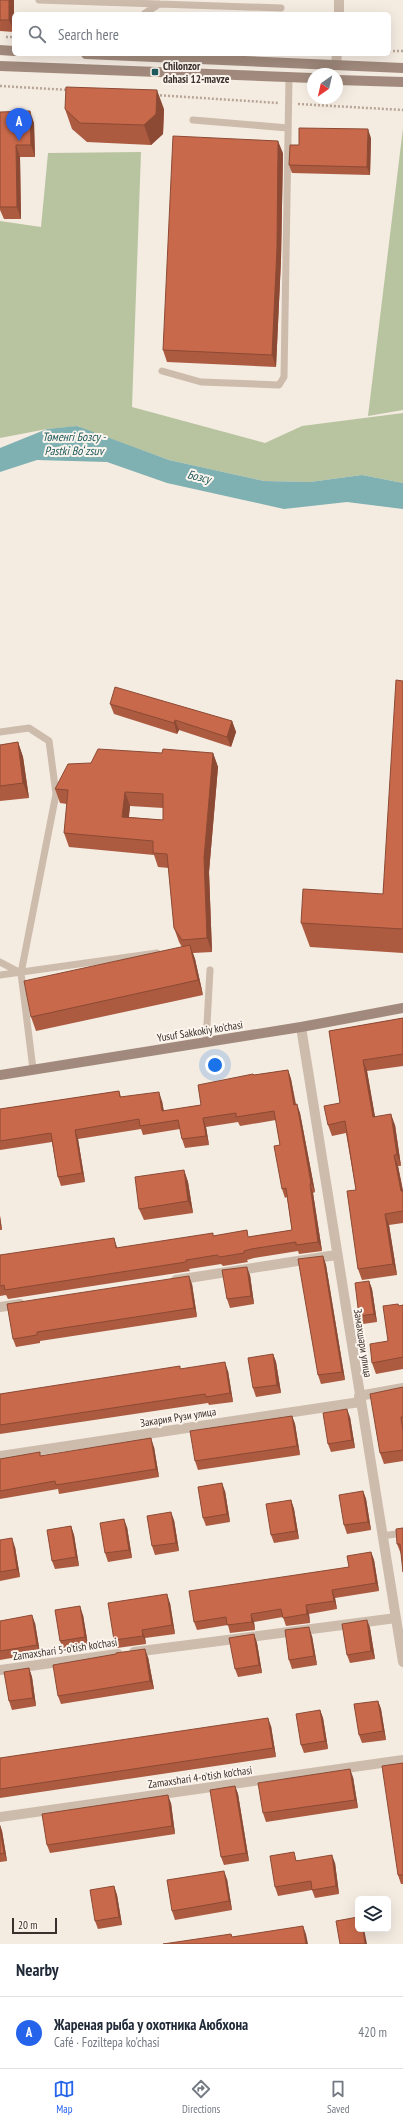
<!DOCTYPE html>
<html lang="en">
<head>
<meta charset="utf-8">
<style>
  :root { --surface:#fff; --page:#f6f6f7; --text:#1f2937; --muted:#747a83; --line:#e0e1e3; --accent:#2563eb }
  body { margin:0; font-family:"PT Sans Narrow",sans-serif; background:var(--page); color:var(--text) }
  .controls { position:absolute; right:12px; bottom:12px; display:grid; overflow:hidden; border-radius:6px; box-shadow:0 4px 16px #0002 }
  .controls button { width:36px; height:36px; display:grid; place-items:center; padding:0; border:0; border-bottom:1px solid var(--line); background:var(--surface); color:var(--text); font:20px sans-serif }
  .compass { position:absolute; left:307px; top:68px; width:36px; height:36px; border-radius:50%; background:var(--surface); box-shadow:0 4px 16px #0002; rotate:214deg }
  .scale { position:absolute; left:12px; bottom:10px; width:45px; box-sizing:border-box; padding-left:4px; border:2px solid #3b302b; border-top:0; font-size:11px; line-height:14px; white-space:nowrap; color:#3b302b; -webkit-text-stroke:3px #fbf5ee; paint-order:stroke }
  .you { position:absolute; left:215px; top:1065px; width:14px; height:14px; margin:-10px; border:3px solid #fff; border-radius:50%; background:#1a73e8; box-shadow:0 0 0 6px #1a73e833 }
  .badge { display:grid; place-items:center; width:26px; height:26px; border-radius:50%; background:var(--accent); color:#fff; font-size:13px; font-weight:700 }
  .pin { position:absolute; translate:-50% -33px; filter:drop-shadow(0 1px 2px #0008) }
  .pin::after { content:''; position:absolute; top:21px; width:14px; height:12px; background:inherit; clip-path:polygon(0 0,100% 0,50% 100%) }
  .list { margin:0; padding:0; list-style:none }
  h2 { display:flex; justify-content:space-between; align-items:center; height:52px; margin:0; padding:0 16px; font-size:17px }
  h2 small { font-size:13px; font-weight:400; color:var(--muted) }
  .list li { display:grid; grid-template-columns:26px 1fr auto; gap:12px; align-items:center; box-sizing:border-box; height:72px; padding:0 16px; border-top:1px solid var(--line) }
  .list b { display:block; font-size:15px; white-space:nowrap }
  .list p { margin:0; font-size:13px; white-space:nowrap; color:var(--muted) }
  .list em { font-size:13px; font-style:normal; color:var(--muted) }
  .icon { flex:none; width:22px; height:22px; fill:none; stroke:currentColor; stroke-width:2; stroke-linecap:round; stroke-linejoin:round }
  .map { position:relative; flex:none; width:403px; height:1944px; overflow:hidden }
  .search { position:absolute; background:var(--surface); box-shadow:0 4px 16px #0002; left:12px; right:12px; top:12px; height:44px; display:flex; align-items:center; gap:10px; box-sizing:border-box; padding:0 14px; border-radius:6px; color:var(--muted); font-size:15px }
  .sheet { height:124px; background:var(--surface) }
  nav { display:flex; justify-content:space-around; align-items:center; box-sizing:border-box; height:56px; border-top:1px solid var(--line); background:var(--surface); font-size:11px; color:var(--muted) }
  nav a { display:grid; justify-items:center; gap:2px }
  nav .on { color:var(--accent) }
  .map>svg:first-child { display:block }
</style>
</head>
<body>
<div class="map">
<svg width="403" height="1944" viewBox="0 0 403 1944">
  <rect width="100%" height="100%" fill="#f4ebe1"/>
  <path fill="#b8c4a0" d="M403,128V410L368,416Z
    M141,152L132,407L265,443L302,426L403,413V483L362,475L310,482L264,481L169,460L78,427L80,426L47,429L0,438V221L41,227L48,153Z"/>
  <path fill="#7fb0b2" d="M77,426L169,460L264,481L310,482L362,475L403,483V509L347,502L284,509L167,483L107,462L37,460L0,472V448L47,429Z"/>
  <g fill="none" stroke-linecap="round" stroke-linejoin="round">
    <path stroke="#b9a596" stroke-width="2.5" stroke-dasharray="2 2" stroke-linecap="butt" d="M6,37H14
      M389,51H403
      M0,86L69,90
      M156,95L279,103
      M298,104L403,110"/>
    <path stroke="#cdbbac" stroke-width="7" d="M39,0L281,8
      M144,14L159,4
      M193,120L288,128
      M162,371L201,382L279,385L284,377L289,77
      M0,732L29,728L49,741L56,794L21,973L33,1069
      M0,962L21,973
      M0,975L157,953
      M206,1042L210,970
      M382,1536L403,1533"/>
    <path stroke="#cdbbac" stroke-width="10" d="M339,14V0
      M336,65L337,54
      M301,1027L403,1662
      M176,1280L336,1255
      M0,1307L20,1304
      M359,1396L403,1388
      M0,1456L360,1402
      M134,1652L396,1618
      M0,1670L118,1654
      M0,1817L403,1760"/>
    <path stroke="#a18a7d" stroke-width="10" d="M0,50L14,51
      M86,54L403,68
      M0,66L313,78
      M337,80L403,82
      M0,1075L301,1027L403,1008"/>
  </g>
  <path fill="#ac5a40" fill-rule="evenodd" d="M0,0H14V32L0,31Z
    M65,109H164L163,134L151,145L87,142L72,129Z
    M0,112L34,123L35,157H20L21,219H4L0,210Z
    M371,138L370,175L292,173L289,165L299,145Z
    M283,153L281,260L276,367L167,362L163,350Z
    M403,681V953L310,947L301,923L383,894Z
    M110,704L232,721L236,732L231,747L179,730L177,734L114,714Z
    M18,742L23,757L29,798L0,801V745Z
    M162,753H213L218,767L209,872L212,952L193,953L195,959L203,995L36,1031L31,1017L182,947L179,942L174,928L169,868L158,867L154,855L69,847L64,833L67,804L60,803L55,789L91,763ZM130,806L163,808V820L129,817Z
    M403,1018V1066L367,1071L375,1117L395,1125L401,1166H398L403,1191V1223L389,1225L397,1275L362,1280L358,1269L356,1190L346,1133L332,1136L328,1125L340,1103L329,1031Z
    M288,1070L291,1079L296,1104L300,1113L315,1192L313,1193L322,1251L299,1254L298,1251L254,1258L247,1260L248,1262L223,1266L221,1264L189,1269L190,1271L8,1299L6,1295L0,1296V1255L117,1248L214,1236L250,1237L292,1230L287,1197L285,1198L282,1189L280,1145L276,1120L240,1126L238,1122L206,1127L209,1145L185,1148L182,1139L180,1129L143,1135L141,1129L78,1139L85,1182L61,1186L58,1177L52,1142L0,1150V1109L119,1091L121,1097L162,1101L164,1111L201,1105L254,1075Z
    M184,1170L188,1182L193,1213L144,1220L139,1209Z
    M0,1216L2,1230H0Z
    M323,1256L326,1265L345,1380L321,1384L318,1375Z
    M250,1275L254,1304L230,1308L227,1299Z
    M369,1281L372,1289L377,1322L363,1324L359,1316Z
    M192,1284L197,1317L40,1341V1343L16,1347L13,1339Z
    M403,1305V1369L376,1374L372,1363L388,1341L399,1306Z
    M273,1354L276,1362L281,1393L256,1397L253,1388Z
    M181,1369L228,1371L233,1402L209,1405L208,1403L0,1434V1394Z
    M403,1387V1461L384,1464L380,1453Z
    M292,1416L295,1424L300,1455L198,1470L195,1461Z
    M350,1417L355,1448L331,1452L328,1444Z
    M154,1447L159,1477L59,1494L58,1489L0,1499V1459Z
    M225,1491L230,1522L206,1526L203,1518Z
    M363,1491L366,1499L371,1530L347,1534L344,1525Z
    M291,1500L294,1509L299,1539L274,1543L271,1535Z
    M174,1520L179,1551L155,1555L152,1546Z
    M71,1526L74,1535L79,1566L55,1569L52,1561Z
    M127,1527L132,1558L108,1562L105,1553Z
    M403,1528L401,1554L397,1544Z
    M0,1540L15,1547L20,1577L0,1581Z
    M371,1552L374,1560L379,1591L335,1598L337,1609L309,1614L310,1623L286,1626L283,1617L254,1622L255,1630L230,1633L228,1625L197,1630L194,1622L349,1567Z
    M170,1603L175,1634L145,1638L146,1644L117,1648L114,1640Z
    M83,1615L88,1645L63,1649L60,1641Z
    M367,1620L370,1628L375,1659L350,1663L347,1655Z
    M0,1621L35,1623L40,1653L0,1660Z
    M254,1634L257,1643L262,1673L238,1677L235,1669Z
    M312,1636L317,1665L292,1669L289,1660Z
    M148,1657L154,1689L61,1704L58,1696Z
    M29,1668L32,1677L36,1706L12,1710L9,1701Z
    M378,1701L381,1709L386,1740L362,1743L359,1735Z
    M320,1710L323,1718L328,1749L304,1753L301,1745Z
    M271,1726L276,1757L0,1798V1758Z
    M403,1763V1884H401L398,1875Z
    M353,1777L358,1808L266,1822L263,1813Z
    M235,1786L238,1794L249,1861L224,1865L221,1857Z
    M171,1803L175,1834L50,1853L47,1845Z
    M0,1825L2,1831L7,1861L0,1862Z
    M297,1860L335,1863L339,1894L315,1898L312,1890L278,1896L275,1887Z
    M227,1879L232,1910L175,1920L172,1911Z
    M114,1886L117,1895L122,1925L98,1929L95,1921Z"/>
  <path fill="#8c4a34" d="M9,0H14V32L9,20Z
    M157,90L164,109L163,134L151,145L144,125Z
    M30,111L34,123L35,157L31,145Z
    M368,129L371,138L370,175L367,167Z
    M278,141L283,153L281,260L276,367L272,355Z
    M16,145L20,157L21,219L17,207Z
    M175,720L179,730L177,734L174,723Z
    M232,721L236,732L231,747L227,737Z
    M18,742L23,757L29,798L23,783Z
    M213,753L218,767L209,872L212,952L207,938L204,858Z
    M125,792L130,806L127,831L122,817Z
    M190,945L195,959L203,995L198,980Z
    M363,1060L367,1071L377,1128L373,1117Z
    M288,1070L291,1079L297,1114L294,1105Z
    M159,1092L162,1101L165,1120L162,1111Z
    M297,1104L300,1113L315,1192L311,1183Z
    M391,1114L395,1125L401,1166L397,1155Z
    M203,1118L206,1127L209,1145L206,1136Z
    M75,1130L78,1139L85,1182L82,1173Z
    M394,1155L398,1166L403,1191H401Z
    M184,1170L188,1182L193,1213L188,1201Z
    M310,1184L313,1193L322,1251L318,1242Z
    M385,1214L389,1225L397,1275L393,1264Z
    M0,1216L2,1230L0,1224Z
    M114,1238L117,1247L119,1257L116,1248Z
    M323,1256L326,1265L345,1380L342,1372Z
    M247,1267L250,1275L254,1304L251,1296Z
    M189,1276L192,1284L197,1317L194,1308Z
    M369,1281L372,1289L377,1322L374,1314Z
    M273,1354L276,1362L281,1393L277,1385Z
    M225,1362L228,1371L233,1402L230,1393Z
    M347,1409L350,1417L355,1448L352,1440Z
    M292,1416L295,1424L300,1455L297,1446Z
    M151,1438L154,1447L159,1477L156,1469Z
    M222,1483L225,1491L230,1522L227,1514Z
    M363,1491L366,1499L371,1530L368,1522Z
    M291,1500L294,1509L299,1539L296,1531Z
    M171,1512L174,1520L179,1551L176,1543Z
    M124,1519L127,1527L132,1558L129,1550Z
    M71,1526L74,1535L79,1566L76,1557Z
    M12,1538L15,1547L20,1577L17,1569Z
    M371,1552L374,1560L379,1591L376,1583Z
    M332,1590L335,1598L337,1609L334,1601Z
    M167,1594L170,1603L175,1634L172,1625Z
    M306,1605L309,1614L310,1623L307,1614Z
    M80,1606L83,1615L88,1645L85,1637Z
    M251,1614L254,1622L255,1630L252,1622Z
    M32,1615L35,1623L40,1653L37,1645Z
    M367,1620L370,1628L375,1659L371,1651Z
    M309,1627L312,1636L317,1665L314,1656Z
    M142,1630L145,1638L146,1644L143,1636Z
    M254,1634L257,1643L262,1673L259,1665Z
    M145,1649L148,1657L154,1689L150,1681Z
    M29,1668L32,1677L36,1706L33,1698Z
    M378,1701L381,1709L386,1740L383,1731Z
    M320,1710L323,1718L328,1749L325,1741Z
    M268,1718L271,1726L276,1757L273,1748Z
    M350,1769L353,1777L358,1808L355,1800Z
    M235,1786L238,1794L249,1861L246,1853Z
    M168,1795L171,1803L175,1834L172,1826Z
    M0,1825L2,1831L7,1861L4,1853L0,1829Z
    M332,1855L335,1863L339,1894L336,1886Z
    M224,1871L227,1879L232,1910L229,1901Z
    M114,1886L117,1895L122,1925L119,1917Z
    M303,1926L306,1934L308,1944H306Z
    M363,1929H364L367,1944H365Z"/>
  <path fill="#c8694b" stroke="#8c4a34" fill-rule="evenodd" d="M0,0H9V20H0Z
    M66,87L157,90L156,114L144,125L80,123L65,109Z
    M30,111L31,145H16L17,207H0V112Z
    M299,128L368,129L367,167L289,165L290,145H299Z
    M173,136L278,141L277,248L272,355L163,350Z
    M396,680L403,681V929L301,923L303,889L383,894Z
    M115,687L232,721L227,737L175,720L174,723L110,704Z
    M18,742L23,783L0,786V745Z
    M98,749L162,753L163,749L213,753L204,858L207,938L182,940L174,928L167,854L153,853V841L64,833L68,790L55,789L68,764L91,763ZM125,792L163,794V820L122,817Z
    M190,945L198,980L31,1017L24,981Z
    M403,1018V1054L363,1060L373,1117L391,1114L397,1155H394L401,1191H403V1211L385,1214L393,1264L358,1269L347,1191L356,1190L345,1121L328,1125L324,1106L340,1103L329,1031Z
    M288,1070L294,1105L297,1104L311,1183L310,1184L318,1242L296,1245V1242L251,1249L244,1251V1253L220,1257L217,1255L186,1260V1262L5,1290L4,1285L0,1286V1255L114,1238L116,1248L213,1233V1236L247,1230L248,1237L292,1230L286,1188L282,1189L274,1146L280,1145L274,1111L236,1117V1113L203,1118L206,1136L182,1139L178,1120L140,1126L139,1119L75,1130L82,1173L58,1177L51,1133L0,1141V1109L119,1091L120,1097L159,1092L162,1111L201,1105L198,1085L253,1074L254,1075Z
    M184,1170L188,1201L139,1209L135,1177Z
    M323,1256L342,1372L318,1375L298,1259Z
    M247,1267L251,1296L227,1299L222,1270Z
    M189,1276L194,1308L37,1332V1335L13,1339L7,1304Z
    M369,1281L374,1314L359,1316L355,1283Z
    M398,1304L399,1306L403,1305V1357L372,1363L370,1344L388,1341L383,1306Z
    M273,1354L277,1385L253,1388L248,1358Z
    M225,1362L230,1393L206,1397L205,1394L0,1425V1394L180,1366V1369Z
    M403,1387V1417H401L403,1431V1450L380,1453L370,1394Z
    M347,1409L352,1440L328,1444L323,1413Z
    M292,1416L297,1446L195,1461L190,1431Z
    M151,1438L156,1469L56,1485L55,1481L0,1491V1459L40,1452V1456Z
    M222,1483L227,1514L203,1518L198,1487Z
    M363,1491L368,1522L344,1525L339,1495Z
    M291,1500L296,1531L271,1535L266,1504Z
    M171,1512L176,1543L152,1546L147,1516Z
    M124,1519L129,1550L105,1553L100,1523Z
    M71,1526L76,1557L52,1561L47,1530Z
    M403,1528V1572L400,1544H397L396,1529Z
    M12,1538L17,1569L0,1572V1540Z
    M371,1552L376,1583L332,1590L334,1601L306,1605L307,1614L283,1618L281,1609L251,1614L252,1622L227,1625L226,1617L194,1622L189,1591L349,1567L347,1556Z
    M167,1594L172,1625L142,1630L143,1636L114,1640L108,1603Z
    M80,1606L85,1637L60,1641L55,1610Z
    M32,1615L37,1645L0,1651V1621Z
    M367,1620L371,1651L347,1655L342,1624Z
    M309,1627L314,1656L289,1660L285,1630Z
    M254,1634L259,1665L235,1669L229,1638Z
    M145,1649L150,1681L58,1696L53,1665L116,1654V1653Z
    M29,1668L33,1698L9,1701L4,1672Z
    M378,1701L383,1731L359,1735L354,1704Z
    M320,1710L325,1741L301,1745L296,1714Z
    M268,1718L273,1748L0,1789V1758Z
    M403,1763V1875H398L382,1766Z
    M350,1769L355,1800L263,1813L258,1783Z
    M235,1786L246,1853L221,1857L210,1790Z
    M168,1795L172,1826L47,1845L42,1814Z
    M0,1829L4,1853L0,1854Z
    M294,1852L296,1861L332,1855L336,1886L312,1890L311,1881L275,1887L270,1856Z
    M224,1871L229,1901L172,1911L167,1880Z
    M114,1886L119,1917L95,1921L90,1890Z
    M358,1917V1929H363L365,1944H340L336,1921Z
    M303,1926L306,1944H163L231,1934L232,1937Z"/>
  <rect fill="#1f5a5e" stroke="#fbf5ee" stroke-width="1.5" x="151" y="68" width="8" height="8" rx="2"/>
  <g text-anchor="middle" stroke-width="4" stroke-linejoin="round" paint-order="stroke">
    <g font-size="11" font-weight="bold" fill="#3b302b" stroke="#fbf5ee" text-anchor="start">
      <text x="163" y="70">Chilonzor<tspan x="163" dy="13">dahasi 12-mavze</tspan></text>
    </g>
    <g font-size="11" fill="#3b302b" stroke="#fbf5ee">
      <text transform="translate(200 1031) rotate(-9)" y="4">Yusuf Sakkokiy ko'chasi</text>
      <text transform="translate(363 1343) rotate(81)" y="4">Замахшари улица</text>
      <text transform="translate(178 1417) rotate(-9)" y="4">Закария Рузи улица</text>
      <text transform="translate(65 1649) rotate(-8)" y="4">Zamaxshari 5-o'tish ko'chasi</text>
      <text transform="translate(200 1777) rotate(-8)" y="4">Zamaxshari 4-o'tish ko'chasi</text>
    </g>
    <g font-size="12" font-style="italic" fill="#1f5a5e" stroke="#fbf5ee">
      <text x="74" y="441">Төменгі Бозсу -<tspan x="74" dy="14">Pastki Boʻzsuv</tspan></text>
      <text transform="translate(199 477) rotate(14)" y="4">Бозсу</text>
    </g>
  </g>
</svg>
<div class="controls">
<button><svg class="icon" aria-label="layers" viewBox="0 0 24 24"><path d="M12 4l9 5-9 5-9-5zM3 14l9 5 9-5"/></svg></button>
</div>
<svg class="compass" viewBox="-18 -18 36 36"><path d="M0-13l5 13h-10z" fill="#e53935"/><path d="M0 13l5-13h-10z" fill="#747a83"/></svg>
<div class="scale">20 m</div>
<div class="you"></div>
<div class="pin badge" style="left:19px;top:141px">A</div>
<div class="search"><svg class="icon" aria-label="search" viewBox="0 0 24 24"><circle cx="10" cy="10" r="6"/><path d="M15 15l6 6"/></svg>Search here</div>
</div>
<section class="sheet">
<h2>Nearby<small></small></h2>
<ul class="list">
<li><span class="badge">A</span><div><b>Жареная рыба у охотника Аюбхона</b><p>Café · Foziltepa ko'chasi</p></div><em>420 m</em></li>
</ul>
</section>
<nav>
<a class="on"><svg class="icon" aria-label="map" viewBox="0 0 24 24"><path d="M3 6l6-2 6 2 6-2v14l-6 2-6-2-6 2zM9 4v14M15 6v14"/></svg>Map</a>
<a><svg class="icon" aria-label="directions" viewBox="0 0 24 24"><path d="M12 3l9 9-9 9-9-9zM9 14v-3h6M13 9l2 2-2 2"/></svg>Directions</a>
<a><svg class="icon" aria-label="saved" viewBox="0 0 24 24"><path d="M7 4h10v16l-5-4-5 4z"/></svg>Saved</a>
</nav>
</body>
</html>
